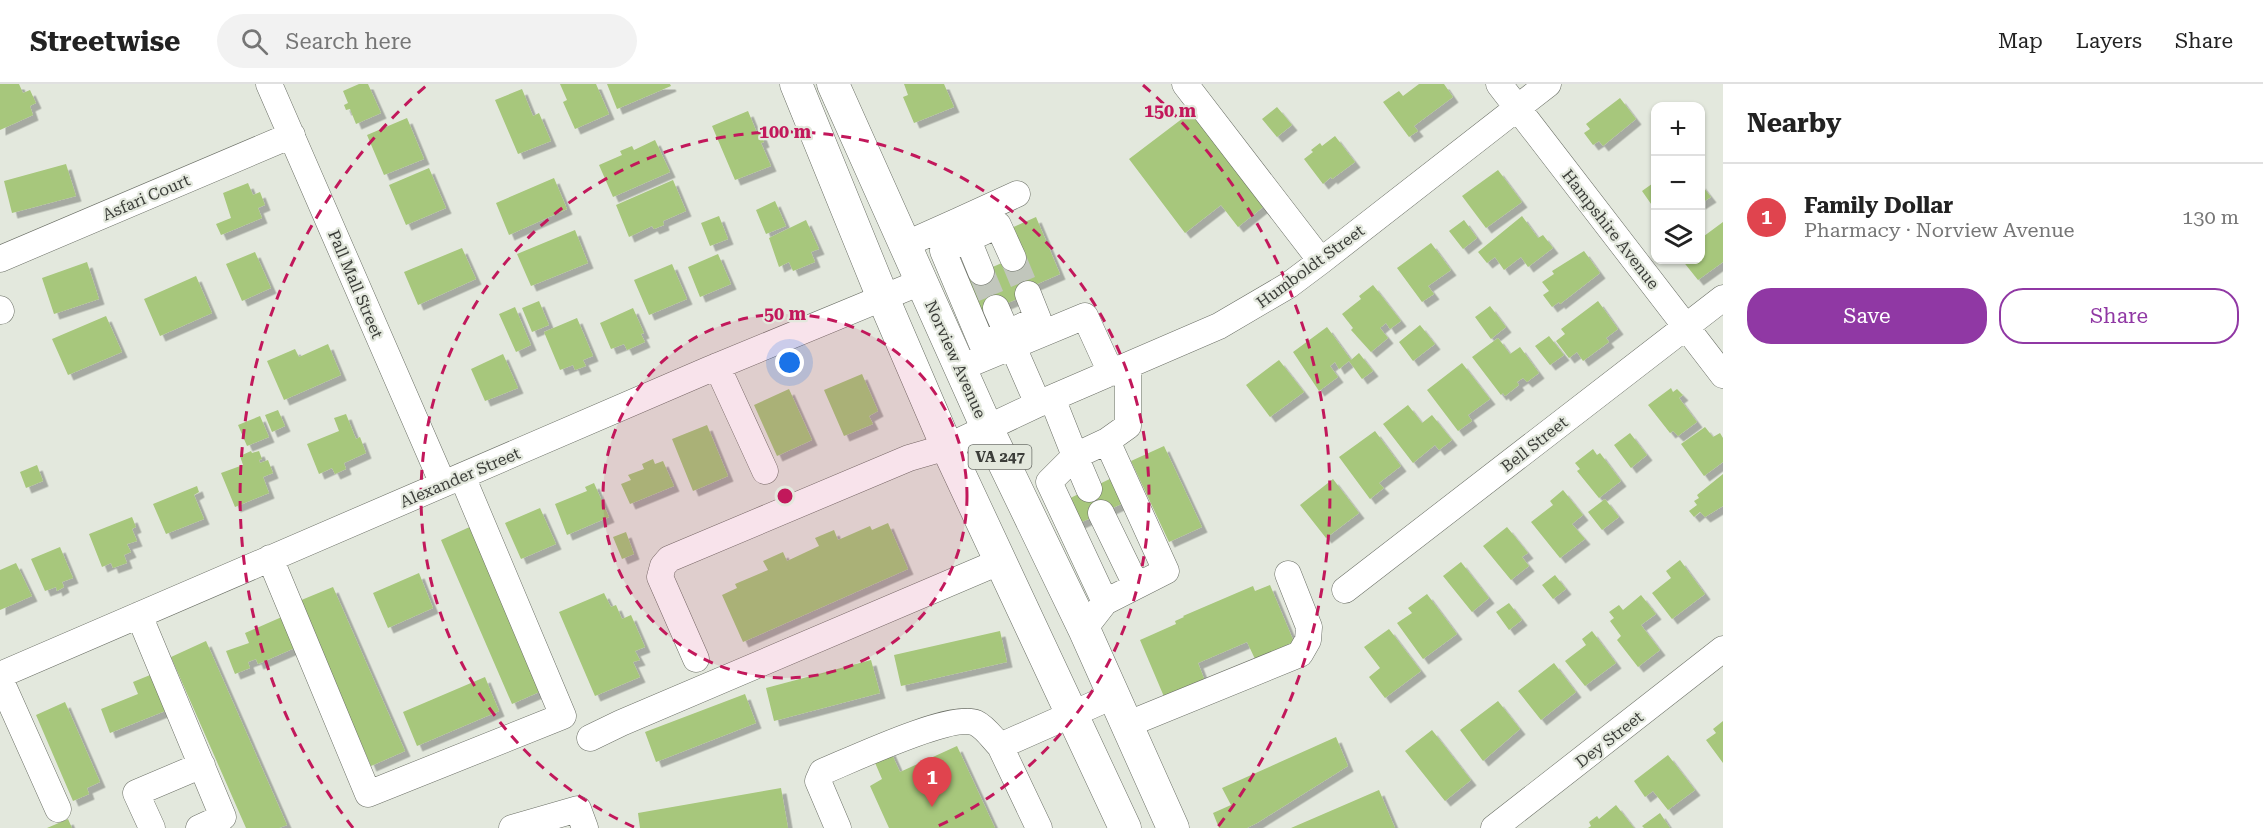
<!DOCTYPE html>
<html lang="en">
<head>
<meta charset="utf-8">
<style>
  :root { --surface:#fff; --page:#f2f2f2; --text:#222; --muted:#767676; --line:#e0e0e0; --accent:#9038a4 }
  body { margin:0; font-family:"Roboto Serif",serif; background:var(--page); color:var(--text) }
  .controls { position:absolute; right:18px; top:18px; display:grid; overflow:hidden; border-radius:12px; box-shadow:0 2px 4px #0004 }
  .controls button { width:54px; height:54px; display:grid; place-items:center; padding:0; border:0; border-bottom:2px solid var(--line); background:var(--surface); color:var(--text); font:30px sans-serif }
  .you { position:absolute; left:790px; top:279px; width:21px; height:21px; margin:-15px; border:4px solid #fff; border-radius:50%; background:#1a73e8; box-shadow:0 0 0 9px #1a73e833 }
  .badge { display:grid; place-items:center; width:39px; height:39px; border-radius:50%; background:var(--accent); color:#fff; font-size:20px; font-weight:700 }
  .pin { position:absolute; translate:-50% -50px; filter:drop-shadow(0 2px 3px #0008) }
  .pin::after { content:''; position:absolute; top:32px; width:21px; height:18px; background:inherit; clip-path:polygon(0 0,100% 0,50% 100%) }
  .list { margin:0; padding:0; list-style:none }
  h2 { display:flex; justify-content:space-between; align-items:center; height:78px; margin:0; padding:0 24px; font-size:26px }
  h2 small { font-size:20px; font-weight:400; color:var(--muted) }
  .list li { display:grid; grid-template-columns:39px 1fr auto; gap:18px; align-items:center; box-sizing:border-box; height:108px; padding:0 24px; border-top:2px solid var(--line) }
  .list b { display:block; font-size:22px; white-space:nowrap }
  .list p { margin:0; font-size:20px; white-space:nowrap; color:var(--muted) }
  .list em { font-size:20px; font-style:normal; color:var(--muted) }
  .actions { display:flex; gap:12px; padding:18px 24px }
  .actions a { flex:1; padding:14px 0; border:2px solid var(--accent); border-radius:24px; text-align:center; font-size:21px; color:var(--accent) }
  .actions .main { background:var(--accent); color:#fff }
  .icon { flex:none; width:33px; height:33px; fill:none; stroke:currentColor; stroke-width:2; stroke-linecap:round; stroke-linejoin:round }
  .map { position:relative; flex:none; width:1723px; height:744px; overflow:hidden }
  header { display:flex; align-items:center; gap:36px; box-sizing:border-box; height:84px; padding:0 30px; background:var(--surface); border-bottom:2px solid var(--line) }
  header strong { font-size:28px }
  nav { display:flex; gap:33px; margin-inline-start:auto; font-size:21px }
  .search { width:420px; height:54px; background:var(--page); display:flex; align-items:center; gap:15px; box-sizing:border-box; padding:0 21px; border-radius:33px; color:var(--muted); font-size:22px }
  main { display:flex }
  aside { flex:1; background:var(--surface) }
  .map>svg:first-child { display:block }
</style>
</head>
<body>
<header>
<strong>Streetwise</strong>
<div class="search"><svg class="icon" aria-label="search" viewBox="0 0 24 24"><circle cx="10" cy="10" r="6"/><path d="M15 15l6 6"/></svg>Search here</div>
<nav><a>Map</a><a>Layers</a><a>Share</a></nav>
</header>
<main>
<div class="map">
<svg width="1723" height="744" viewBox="0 0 1723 744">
  <defs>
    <filter id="shadow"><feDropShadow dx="5.5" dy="5.5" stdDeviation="0" flood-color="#0004"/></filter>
  </defs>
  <rect width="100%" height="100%" fill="#e3e8dd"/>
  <path fill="#a7c77b" filter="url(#shadow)" d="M0,0H19L23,9L30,6L36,19L30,22L33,31L0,46Z
    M359,0H368L381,29L356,40L350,25L346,26L344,21L348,19L343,7Z
    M560,0H596L609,30L575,45L563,18L567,16Z
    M607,0H670L671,2L617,25Z
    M904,0H944L954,23L914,39L903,13L908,11Z
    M1419,0H1444L1453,13L1414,42L1418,47L1409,53L1383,18L1399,7L1403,12Z
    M522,5L533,32L539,29L551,57L518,70L495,16Z
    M1620,14L1636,35L1603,62L1599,57L1593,61L1584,49L1590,45L1586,40Z
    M1277,23L1292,41L1277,53L1262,35Z
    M748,27L757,49L760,47L764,58L761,59L771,82L735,96L712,42Z
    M1191,28L1263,123L1238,143L1221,121L1185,149L1129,75Z
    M407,34L424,75L384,91L367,51Z
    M1335,52L1355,78L1332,95L1331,93L1323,100L1304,75L1313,68L1311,66L1320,59L1322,62Z
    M655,56L670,88L613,113L599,81L622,71L620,67L632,62L634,66Z
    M66,80L76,112L12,129L4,97Z
    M429,84L446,124L406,141L389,101Z
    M1498,86L1522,118L1486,144L1462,112Z
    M554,94L567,125L509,151L496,119Z
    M673,96L686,127L663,137L664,141L654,145L652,142L629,153L616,121Z
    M1656,97V127L1642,107Z
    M248,99L253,111L260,108L265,121L258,124L262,134L221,151L216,140L231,134L223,109Z
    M1700,99L1711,113L1700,120Z
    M775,117L786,142L766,150L756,126Z
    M719,132L728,155L710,162L701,139Z
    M1522,132L1538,154L1543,151L1553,164L1528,183L1521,173L1504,186L1495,173L1487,179L1478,168Z
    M1036,133L1060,190L1035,201L1037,206L974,234L958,198L1018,172L1007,146Z
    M806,136L819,165L811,168L815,178L793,187L789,178L779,183L769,154Z
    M1464,136L1477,154L1463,165L1449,147Z
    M1723,138V178L1698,196L1682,176H1700V155Z
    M575,146L588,179L531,202L517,170Z
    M1431,159L1451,186L1428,202L1434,210L1422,218L1397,184Z
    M462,164L476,195L418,221L404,188Z
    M1584,167L1600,189L1560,220L1559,218L1552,223L1543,211L1549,207L1542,198L1554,190L1552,187Z
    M255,168L271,204L242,217L226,180Z
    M718,170L731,200L700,213L688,183Z
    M87,178L99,215L54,230L42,194Z
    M672,180L687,215L649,231L634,196Z
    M196,192L212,229L160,252L144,215Z
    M1373,201L1401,237L1390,245L1386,239L1380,244L1388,254L1371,268L1351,246L1353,244L1342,230L1361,215L1359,212Z
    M539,217L549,241L532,248L522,224Z
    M1598,217L1618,245L1606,254L1609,258L1583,277L1577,268L1569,274L1556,257L1565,250L1561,245Z
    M1490,222L1506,243L1491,255L1475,233Z
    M515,223L531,261L516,268L499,230Z
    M633,224L644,249L641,250L645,258L627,266L624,260L611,265L600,239Z
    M106,232L122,268L68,291L52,255Z
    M577,234L593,272L583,276L586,282L575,286L573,281L560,286L544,248Z
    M1420,241L1435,260L1413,277L1399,258Z
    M1327,243L1351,276L1359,269L1373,287L1362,295L1349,277L1339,285L1335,278L1330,282L1338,293L1319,307L1293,268Z
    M1549,252L1564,271L1550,281L1535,262Z
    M1498,254L1510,270L1520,263L1539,289L1527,298L1523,294L1517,298L1519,301L1505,312L1503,309L1501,311L1472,273Z
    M328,260L341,291L284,316L267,277L295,265L299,273Z
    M503,270L518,304L485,317L471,285Z
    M1279,276L1304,308L1270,333L1246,301Z
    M1462,279L1490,315L1468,331L1472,337L1458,347L1427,306Z
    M862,290L878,327L869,332L873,340L844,352L824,306Z
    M1671,304L1673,308L1677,305L1683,311L1679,314L1697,338L1678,352L1673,347L1670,349L1648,321Z
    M789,305L812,356L777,372L754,321Z
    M1408,321L1422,339L1432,331L1452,356L1439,366L1435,361L1413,379L1383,340Z
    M278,326L285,342L272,348L265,331Z
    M346,330L356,355L360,353L366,369L344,379L346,385L335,390L332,384L319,390L307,360L339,347L334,334Z
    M260,332L269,353L247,362L238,341Z
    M707,341L728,392L693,407L672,355Z
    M1705,343L1713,353L1720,349L1723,354V378L1704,392L1681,360Z
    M1375,347L1401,382L1379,399L1384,404L1370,415L1339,373Z
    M1630,349L1647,371L1631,384L1614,361Z
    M1164,362L1202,443L1169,458L1131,377Z
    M1593,365L1597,371L1600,369L1621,397L1599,414L1577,387L1580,385L1575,379Z
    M251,367L252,369L259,367L262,375L259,376L260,379L268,376L273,389L263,393L269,409L235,423L221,389L243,381L240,372Z
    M653,375L655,380L663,377L674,402L630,420L621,400L631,396L628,391L644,385L642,380Z
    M37,381L43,397L26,404L20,388Z
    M1723,390V422L1705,433L1700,428L1694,433L1689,427L1697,421L1694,417L1699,414L1697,411Z
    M1116,392L1128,417L1073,442L1062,418Z
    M1333,395L1359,429L1326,454L1300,421Z
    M594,399L609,433L567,451L555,420L587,407L585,403Z
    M197,402L199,408L194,411L204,435L166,450L153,420Z
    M1563,406L1583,431L1572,440L1585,455L1560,474L1531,438L1553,421L1550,417Z
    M1605,415L1619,433L1602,446L1588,428Z
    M540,424L556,460L521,475L505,439Z
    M132,433L136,443L132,445L137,457L127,460L131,468L124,471L127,479L113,484L111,479L102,483L89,450Z
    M888,439L908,485L743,558L722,511L737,504L735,500L768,486L763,477L783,468L787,477L819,462L815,454L834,446L838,456L870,442L872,446Z
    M474,441L546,605L512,620L441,456Z
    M1507,443L1528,469L1522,473L1529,482L1511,496L1483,462Z
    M626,448L634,470L622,475L613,453Z
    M60,463L73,494L62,498L64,503L57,507L56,503L45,507L31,475Z
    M1680,476L1705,510L1672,535L1652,509L1671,494L1666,487Z
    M1461,478L1489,514L1472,528L1443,492Z
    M16,479L32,512L0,526V486Z
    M419,489L433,524L388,544L373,509Z
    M1555,491L1566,505L1553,515L1542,501Z
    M1270,501L1294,558L1255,575L1247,558L1198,579L1205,597L1165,615L1140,556L1176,540L1175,537L1184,533L1183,532L1253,502L1255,507Z
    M333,503L405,667L371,682L299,517Z
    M604,509L611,523L616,521L622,535L631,531L645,563L635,567L640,576L633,578L640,593L595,612L559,528Z
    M1427,510L1457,550L1423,575L1397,539L1412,529L1408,524Z
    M1641,511L1656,530L1641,541L1660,566L1638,583L1617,556L1621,552L1610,537L1614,534L1609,528L1619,521L1623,526Z
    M1509,519L1522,536L1509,546L1496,528Z
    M284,532L297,563L258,580L256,575L248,578L250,584L235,590L226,567L249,559L245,549Z
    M1389,545L1421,587L1385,614L1369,593L1380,584L1364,563Z
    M1000,547L1007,578L901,602L894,571Z
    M1592,547L1616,579L1585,602L1565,577L1586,561L1582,555Z
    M206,557L287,741L279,744H246L171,573Z
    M871,576L880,609L774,637L766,604Z
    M1554,579L1576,608L1541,636L1518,607Z
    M155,589L170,625L110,649L101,625L138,610L133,598Z
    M485,593L499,627L417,662L403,628Z
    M745,610L756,639L656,678L645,648Z
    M1498,617L1520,645L1483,677L1460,646Z
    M65,618L100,698L87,704L89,710L73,717L36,631Z
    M1723,637V679L1706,656L1716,649L1713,645Z
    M1432,646L1471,696L1445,717L1405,667Z
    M1336,653L1348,682L1257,739L1247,744H1219L1213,729L1231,721L1222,704Z
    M957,662L995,744H889L870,702L882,695L873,674L890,666L900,688Z
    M1668,671L1695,706L1668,726L1653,707L1645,713L1634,697Z
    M781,704L788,744H640L638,729Z
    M1379,706L1395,744H1291Z
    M1616,721L1634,744H1588L1591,742L1589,738L1597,732L1599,735Z
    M1660,729L1670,744H1644L1642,742Z
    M68,735L72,744H47Z"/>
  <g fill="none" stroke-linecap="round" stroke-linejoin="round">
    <path stroke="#c1c6bc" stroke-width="26" stroke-dasharray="26 13" stroke-linecap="butt" d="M1013,174L1028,210
      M981,188L996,224"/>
    <defs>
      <path id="minor" d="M269,0L443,400
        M1185,0L1321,177
        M1499,0L1723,291
        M960,136L1017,110
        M904,161L960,136L981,188
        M1013,174L998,141L943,167L982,260L1038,235L1028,210
        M0,175L292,51
        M996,224L1038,320
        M0,225L1,227
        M717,282L765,387
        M960,284L1085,232L1111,289
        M1052,314L1075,372L1049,398L1105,518
        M1107,357L1128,342V282
        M1101,429L1136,501
        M270,474L368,710L563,632L462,392
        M1345,506L1723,214
        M139,531L223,733L199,744
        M1084,545L1105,518L1166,487L1107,357L1075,372L1089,405
        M696,575L660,493L663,482L669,475L909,374L947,363L1038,320L1219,242L1289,201L1321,177L1548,0
        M0,591L708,286L921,198
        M0,595L58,725
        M1126,641L1300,570L1308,556L1309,543L1288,490
        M590,654L621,639L999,478
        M152,744L136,709L202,681
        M512,744L578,725L585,744
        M838,744L818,697L822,688C849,677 952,628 976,639C985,643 993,655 1000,662
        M1039,744L1000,662L1113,612
        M1494,744L1723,565"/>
      <path id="major" d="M796,0L883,214L947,363L1125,744
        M833,0L987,344L1084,545L1173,744"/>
    </defs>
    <use href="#minor" stroke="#6b6f66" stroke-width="27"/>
    <use href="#major" stroke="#6b6f66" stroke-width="33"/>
    <use href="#minor" stroke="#fff" stroke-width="26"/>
    <use href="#major" stroke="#fff" stroke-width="32"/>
  </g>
  <circle cx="785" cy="412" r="182" fill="#c2185b" fill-opacity=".12"/>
  <g fill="none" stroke="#c2185b" stroke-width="3" stroke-dasharray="10 8">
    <circle cx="785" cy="412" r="182"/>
    <path d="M634 743A364 364 0 1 1 936 743"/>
    <path d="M353 744A545 545 0 0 1 427 1M1143 1A545 545 0 0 1 1217 744"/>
  </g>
  <g text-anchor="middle" stroke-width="4.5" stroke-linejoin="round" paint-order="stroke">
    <rect fill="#e3e8dd" stroke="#6d706a" stroke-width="1.5" x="968.5" y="361" width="63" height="24" rx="4.5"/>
    <g font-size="15" font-weight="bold" fill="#3b3d39">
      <text x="1000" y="378">VA 247</text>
    </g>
    <g font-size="16" fill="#3b3d39" stroke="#e3e8dd">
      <text transform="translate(146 113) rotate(-23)" y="6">Asfari Court</text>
      <text transform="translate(1611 145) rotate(52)" y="6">Hampshire Avenue</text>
      <text transform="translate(1310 182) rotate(-36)" y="6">Humboldt Street</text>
      <text transform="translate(356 200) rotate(67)" y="6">Pall Mall Street</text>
      <text transform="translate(956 275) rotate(66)" y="6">Norview Avenue</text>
      <text transform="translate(1534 360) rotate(-38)" y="6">Bell Street</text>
      <text transform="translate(460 393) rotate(-23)" y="6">Alexander Street</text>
      <text transform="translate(1609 655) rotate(-38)" y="6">Dey Street</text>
    </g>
  </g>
  <circle cx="785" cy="412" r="9" fill="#c2185b" stroke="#e3e8dd" stroke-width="3"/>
  <g font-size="18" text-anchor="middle" font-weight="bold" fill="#c2185b" stroke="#e3e8dd" stroke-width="4.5" stroke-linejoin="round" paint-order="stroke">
    <text x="1170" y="33">150 m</text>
    <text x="785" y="54">100 m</text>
    <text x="785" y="236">50 m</text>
  </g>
</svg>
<div class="controls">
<button>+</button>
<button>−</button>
<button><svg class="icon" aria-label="layers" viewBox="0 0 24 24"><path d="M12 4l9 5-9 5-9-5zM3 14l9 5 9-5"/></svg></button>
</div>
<div class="you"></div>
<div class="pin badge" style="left:932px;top:723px;background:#e0444e">1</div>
</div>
<aside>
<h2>Nearby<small></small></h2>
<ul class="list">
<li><span class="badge" style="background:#e0444e">1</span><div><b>Family Dollar</b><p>Pharmacy · Norview Avenue</p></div><em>130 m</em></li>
</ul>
<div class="actions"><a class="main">Save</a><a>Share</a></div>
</aside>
</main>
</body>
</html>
